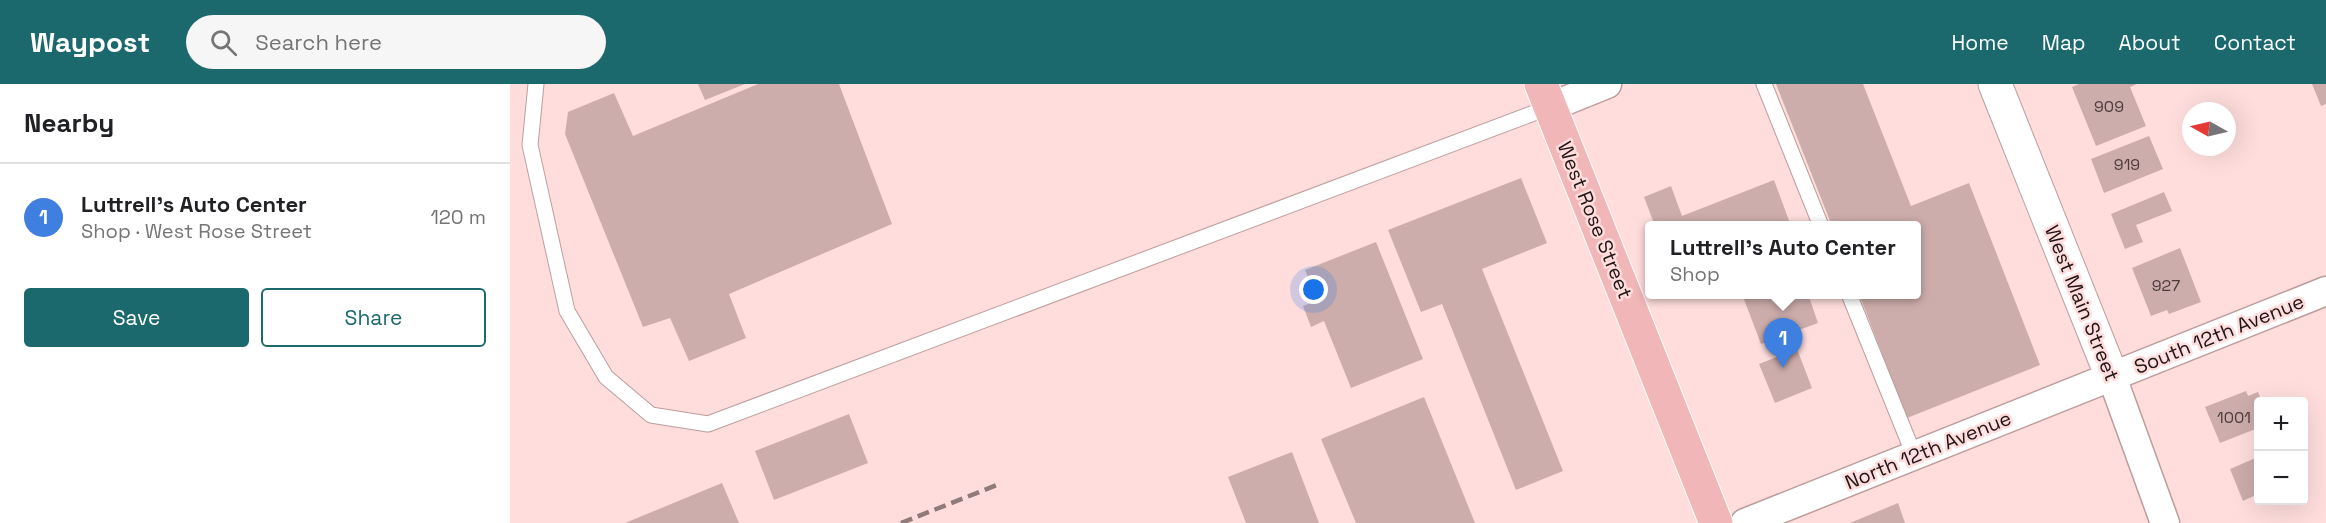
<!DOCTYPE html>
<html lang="en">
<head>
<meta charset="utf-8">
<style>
  :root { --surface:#fff; --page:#f6f6f6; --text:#202124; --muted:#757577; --line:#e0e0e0; --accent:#1b696c }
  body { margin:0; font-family:"Space Grotesk",sans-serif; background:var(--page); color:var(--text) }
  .controls { position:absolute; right:18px; bottom:18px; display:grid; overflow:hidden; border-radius:6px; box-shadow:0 6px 24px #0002 }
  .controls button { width:54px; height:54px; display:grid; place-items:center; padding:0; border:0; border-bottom:2px solid var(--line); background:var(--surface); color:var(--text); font:30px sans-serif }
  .compass { position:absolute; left:1672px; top:18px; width:54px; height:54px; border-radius:50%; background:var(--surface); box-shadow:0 6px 24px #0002; rotate:278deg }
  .you { position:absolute; left:804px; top:206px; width:21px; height:21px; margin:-15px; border:4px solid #fff; border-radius:50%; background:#1a73e8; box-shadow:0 0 0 9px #1a73e833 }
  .badge { display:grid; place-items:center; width:39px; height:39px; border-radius:50%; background:var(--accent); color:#fff; font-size:20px; font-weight:700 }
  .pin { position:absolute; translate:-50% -50px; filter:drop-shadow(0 2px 3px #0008) }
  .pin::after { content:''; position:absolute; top:32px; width:21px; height:18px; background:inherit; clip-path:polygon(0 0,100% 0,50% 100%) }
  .popup { position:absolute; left:1135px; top:137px; width:276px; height:78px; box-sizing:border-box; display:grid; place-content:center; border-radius:6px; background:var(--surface); filter:drop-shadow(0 2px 4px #0005); font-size:20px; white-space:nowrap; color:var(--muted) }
  .popup b { font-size:22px; color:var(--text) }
  .popup::after { content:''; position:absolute; left:50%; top:100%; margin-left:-12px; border:12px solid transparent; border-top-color:var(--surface) }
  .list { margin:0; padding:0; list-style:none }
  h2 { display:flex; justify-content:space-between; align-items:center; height:78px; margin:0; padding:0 24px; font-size:26px }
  h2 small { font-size:20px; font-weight:400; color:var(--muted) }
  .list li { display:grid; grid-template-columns:39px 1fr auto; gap:18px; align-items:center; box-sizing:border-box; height:108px; padding:0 24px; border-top:2px solid var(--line) }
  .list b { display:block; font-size:22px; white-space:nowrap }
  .list p { margin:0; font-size:20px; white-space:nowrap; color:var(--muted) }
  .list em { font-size:20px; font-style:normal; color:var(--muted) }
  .actions { display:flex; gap:12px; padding:18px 24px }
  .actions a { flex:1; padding:14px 0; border:2px solid var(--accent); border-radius:6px; text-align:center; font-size:21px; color:var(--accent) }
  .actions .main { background:var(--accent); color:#fff }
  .icon { flex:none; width:33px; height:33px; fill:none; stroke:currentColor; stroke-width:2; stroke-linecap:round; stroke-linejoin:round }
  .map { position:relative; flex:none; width:1816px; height:439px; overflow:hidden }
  header { display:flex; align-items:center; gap:36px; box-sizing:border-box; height:84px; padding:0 30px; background:var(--accent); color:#fff }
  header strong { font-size:28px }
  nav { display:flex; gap:33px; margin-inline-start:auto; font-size:21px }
  .search { width:420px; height:54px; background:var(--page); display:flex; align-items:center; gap:15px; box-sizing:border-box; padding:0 21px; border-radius:33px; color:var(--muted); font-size:22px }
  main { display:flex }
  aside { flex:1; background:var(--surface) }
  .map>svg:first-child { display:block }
</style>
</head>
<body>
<header>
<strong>Waypost</strong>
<div class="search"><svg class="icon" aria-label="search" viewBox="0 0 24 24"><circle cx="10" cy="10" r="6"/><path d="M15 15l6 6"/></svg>Search here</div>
<nav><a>Home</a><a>Map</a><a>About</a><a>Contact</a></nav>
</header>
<main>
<aside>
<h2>Nearby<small></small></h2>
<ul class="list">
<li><span class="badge" style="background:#3f7fe0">1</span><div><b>Luttrell's Auto Center</b><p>Shop · West Rose Street</p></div><em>120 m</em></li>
</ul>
<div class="actions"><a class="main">Save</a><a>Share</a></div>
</aside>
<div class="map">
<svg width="1816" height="439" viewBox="0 0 1816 439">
  <rect width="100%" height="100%" fill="#fdd"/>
  <path fill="#cdadac" d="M188,0H235L195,16Z
    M248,0H329L382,140L219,210L236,254L179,277L160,234L133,243L55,50L58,28L104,9L123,52Z
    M1266,0H1353L1401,122L1459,99L1530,281L1397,334L1349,210H1406V142H1322Z
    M1569,0H1627L1620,3L1636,42L1586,62L1562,3Z
    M1802,0H1816V20L1811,22Z
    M1639,52L1653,85L1594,109L1581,75Z
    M1011,94L1037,159L972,185L1053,387L1006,406L932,220L911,228L878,146Z
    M1264,96L1281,142H1145L1134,113L1161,102L1172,132Z
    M1654,108L1662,127L1626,141L1633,158L1615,165L1601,130Z
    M866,158L913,275L841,304L814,237L801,243L793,222L808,216L795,186Z
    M1670,164L1691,218L1659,230L1657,226L1641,232L1622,184Z
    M1232,210H1298L1308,239L1251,260Z
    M1287,265L1302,304L1265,319L1249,280Z
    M1736,307L1738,312L1748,308L1752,318H1748V344L1710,359L1695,323Z
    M914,313L965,439H846L811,355Z
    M339,330L358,379L264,416L245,367Z
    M782,368L809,439H736L718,393Z
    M1748,373V410L1733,417L1720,385Z
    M212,399L229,439H115Z
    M1388,419L1395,439H1340Z"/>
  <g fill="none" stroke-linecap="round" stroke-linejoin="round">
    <defs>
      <path id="service" d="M26,0L20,61L57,227L96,293L141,331L198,340L1040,23
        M1254,0L1311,142
        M1339,210L1404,371"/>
      <path id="minor" d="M1040,23L1097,0
        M1602,293L1655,439
        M1235,439L1816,207"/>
      <path id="tertiary" d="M1485,0L1602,293"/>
      <path id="primary" d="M1031,0L1206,439"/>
    </defs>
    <use href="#service" stroke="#bc9d9c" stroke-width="17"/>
    <use href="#minor" stroke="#bc9d9c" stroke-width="31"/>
    <use href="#tertiary" stroke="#bc9d9c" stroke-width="35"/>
    <use href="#primary" stroke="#fff" stroke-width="35"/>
    <use href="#service" stroke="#fff" stroke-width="15"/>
    <use href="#minor" stroke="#fff" stroke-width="28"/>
    <use href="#tertiary" stroke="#fff" stroke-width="33"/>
    <use href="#primary" stroke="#f1b6b7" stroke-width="33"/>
    <path stroke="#907a7a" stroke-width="4.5" stroke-dasharray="12 6" stroke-linecap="butt" d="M391,439L487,401"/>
  </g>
  <g text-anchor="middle" stroke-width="5" stroke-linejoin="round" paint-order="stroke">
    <g font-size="16" fill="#4b3b3b">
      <text x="1599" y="28">909</text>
      <text x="1617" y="86">919</text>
      <text x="1656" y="207">927</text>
      <text x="1724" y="339">1001</text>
    </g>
    <g font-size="20" fill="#201515" stroke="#fdd">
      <text transform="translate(1085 136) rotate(68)" y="7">West Rose Street</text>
      <text transform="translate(1572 219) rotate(68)" y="7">West Main Street</text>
      <text transform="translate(1709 250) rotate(-22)" y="7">South 12th Avenue</text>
      <text transform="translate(1418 366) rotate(-22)" y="7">North 12th Avenue</text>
    </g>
  </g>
</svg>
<div class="controls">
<button>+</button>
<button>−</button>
</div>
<svg class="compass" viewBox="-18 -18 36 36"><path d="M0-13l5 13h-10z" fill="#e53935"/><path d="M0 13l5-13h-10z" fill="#757577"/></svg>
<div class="you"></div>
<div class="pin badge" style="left:1273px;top:284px;background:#3f7fe0">1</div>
<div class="popup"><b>Luttrell's Auto Center</b>Shop</div>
</div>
</main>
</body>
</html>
